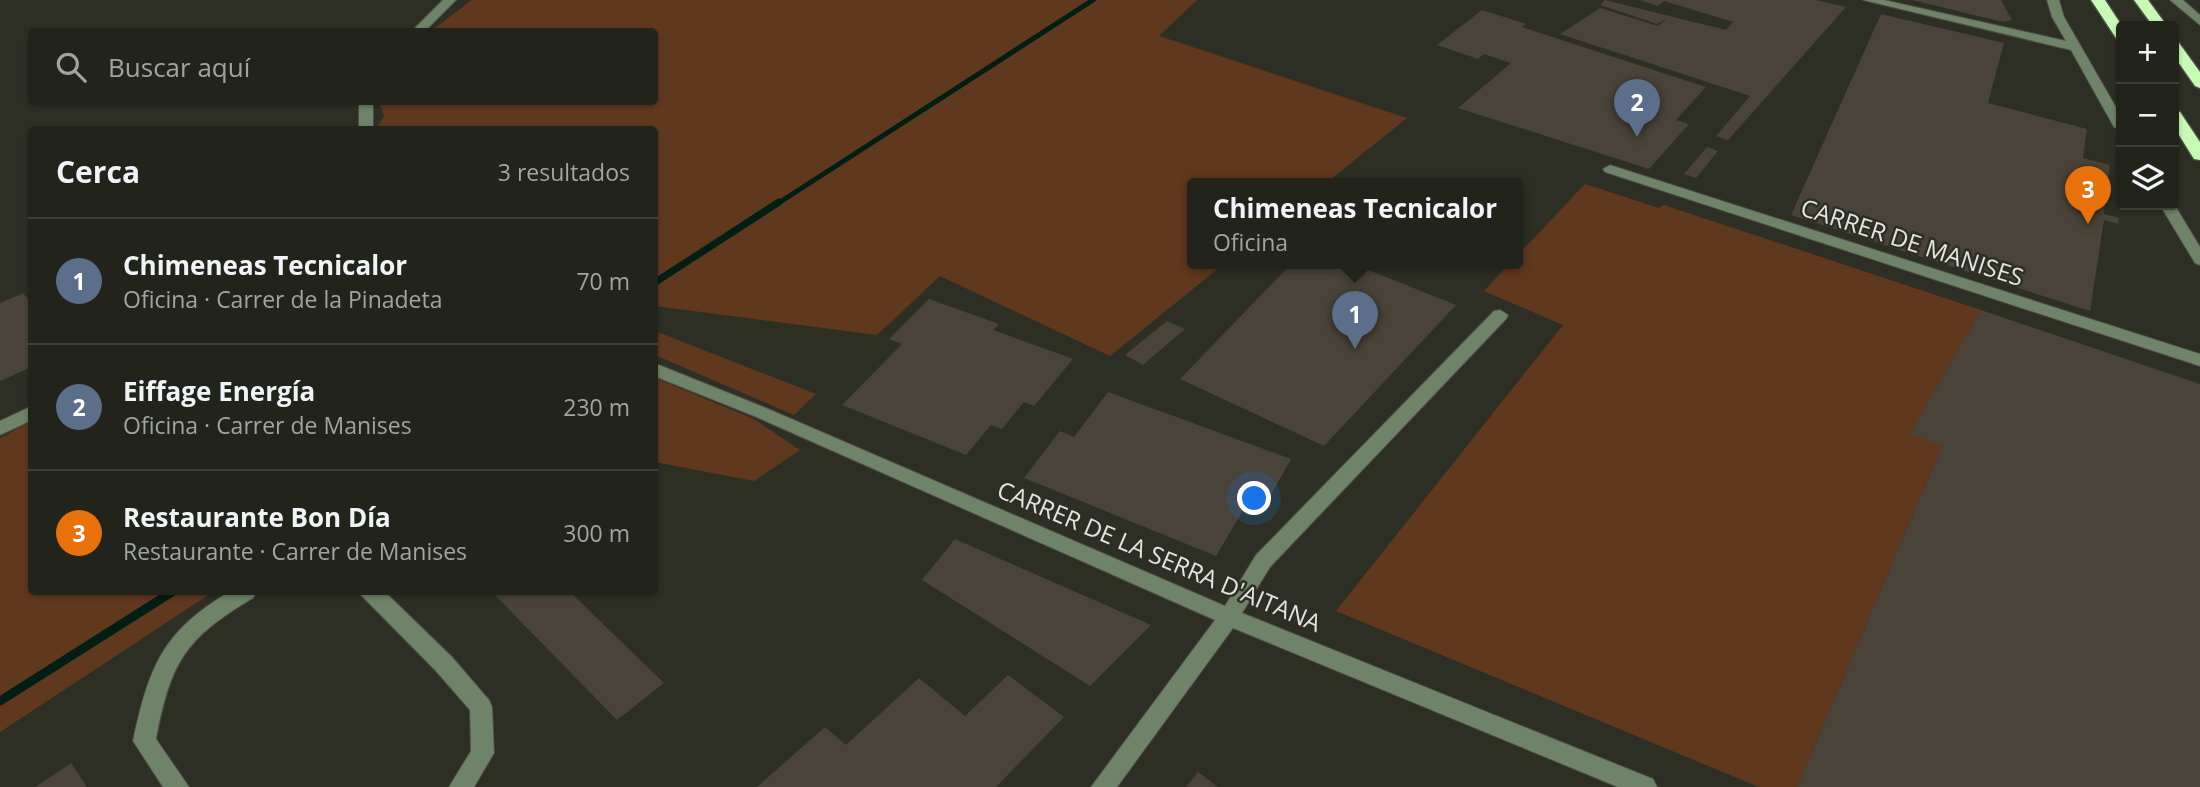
<!DOCTYPE html>
<html lang="es">
<head>
<meta charset="utf-8">
<style>
  :root { --surface:#22231b; --page:#2e2f28; --text:#f1f3f6; --muted:#a2a4a3; --line:#3f403a; --accent:#f08bf5 }
  body { margin:0; font-family:"Open Sans",sans-serif; background:var(--page); color:var(--text) }
  .controls { position:absolute; right:21px; top:21px; display:grid; overflow:hidden; border-radius:7px; box-shadow:0 2px 5px #0004 }
  .controls button { width:63px; height:63px; display:grid; place-items:center; padding:0; border:0; border-bottom:2px solid var(--line); background:var(--surface); color:var(--text); font:35px sans-serif }
  .you { position:absolute; left:1255px; top:499px; width:24px; height:24px; margin:-18px; border:5px solid #fff; border-radius:50%; background:#1a73e8; box-shadow:0 0 0 10px #1a73e833 }
  .badge { display:grid; place-items:center; width:46px; height:46px; border-radius:50%; background:var(--accent); color:#fff; font-size:23px; font-weight:700 }
  .pin { position:absolute; translate:-50% -58px; filter:drop-shadow(0 2px 4px #0008) }
  .pin::after { content:''; position:absolute; top:37px; width:24px; height:21px; background:inherit; clip-path:polygon(0 0,100% 0,50% 100%) }
  .popup { position:absolute; left:1187px; top:178px; width:336px; height:91px; box-sizing:border-box; display:grid; place-content:center; border-radius:7px; background:var(--surface); filter:drop-shadow(0 2px 5px #0005); font-size:23px; white-space:nowrap; color:var(--muted) }
  .popup b { font-size:26px; color:var(--text) }
  .popup::after { content:''; position:absolute; left:50%; top:100%; margin-left:-14px; border:14px solid transparent; border-top-color:var(--surface) }
  .list { margin:0; padding:0; list-style:none }
  h2 { display:flex; justify-content:space-between; align-items:center; height:91px; margin:0; padding:0 28px; font-size:30px }
  h2 small { font-size:23px; font-weight:400; color:var(--muted) }
  .list li { display:grid; grid-template-columns:46px 1fr auto; gap:21px; align-items:center; box-sizing:border-box; height:126px; padding:0 28px; border-top:2px solid var(--line) }
  .list b { display:block; font-size:26px; white-space:nowrap }
  .list p { margin:0; font-size:23px; white-space:nowrap; color:var(--muted) }
  .list em { font-size:23px; font-style:normal; color:var(--muted) }
  .icon { flex:none; width:38px; height:38px; fill:none; stroke:currentColor; stroke-width:2; stroke-linecap:round; stroke-linejoin:round }
  .map { position:relative; flex:none; width:2200px; height:787px; overflow:hidden }
  .search { position:absolute; background:var(--surface); box-shadow:0 2px 5px #0004; left:28px; top:28px; width:630px; height:77px; display:flex; align-items:center; gap:18px; box-sizing:border-box; padding:0 24px; border-radius:7px; color:var(--muted); font-size:26px }
  .panel { position:absolute; background:var(--surface); box-shadow:0 2px 5px #0004; left:28px; top:126px; width:630px; height:469px; border-radius:7px }
  .map>svg:first-child { display:block }
</style>
</head>
<body>
<div class="map">
<svg width="2200" height="787" viewBox="0 0 2200 787">
  <rect width="100%" height="100%" fill="#2e2f24"/>
  <path fill="#60381e" d="M472,0H1197L1159,36L1407,118L1326,183H1192V263H1225L1110,356L940,276L877,335L655,306L654,130L376,129L384,116L379,102H654V32L431,31Z
    M1585,184L1659,208L1664,205L1981,310L1911,433L1942,446L1797,787H1759L1336,611L1563,325L1484,291L1510,263H1518V255Z
    M655,331L816,394L794,415L655,355Z
    M655,378L754,419L800,450L754,481L655,462Z
    M31,421L32,592H213L0,732V438Z"/>
  <g fill="none" stroke-linecap="round" stroke-linejoin="round">
    <path stroke="#001e14" stroke-width="5" d="M777,204L1093,0"/>
    <path stroke="#001e14" stroke-width="7" d="M654,283L779,202"/>
    <path stroke="#001e14" stroke-width="9" d="M0,701L172,592"/>
  </g>
  <path fill="#494339" d="M1605,0L1726,30L1733,22L1664,1L1658,6L1639,0H1816L1846,7L1728,140L1716,136L1750,96L1560,34L1600,8L1658,26L1666,19L1657,24L1600,5Z
    M1912,0H2001L2012,20L2003,22Z
    M1482,10L1526,24L1522,27L1706,87L1676,120L1689,124L1649,169L1458,108L1511,63L1484,54L1478,59L1437,45Z
    M1881,14L2004,43L1988,103L2087,129L2083,158L2110,165L2104,214L2119,218L2118,224L2104,220L2090,311L1791,215Z
    M1707,147L1718,151L1696,178L1684,174Z
    M1292,263H1351L1456,305L1324,446L1180,379Z
    M23,293L32,303V367L0,381V303Z
    M929,299L999,324L993,330L1073,359L1034,406L1024,402L1002,429L991,425L966,455L842,405L902,344L889,339Z
    M1981,310L2200,384V787H1797L1942,446L1910,434Z
    M1167,321L1185,329L1143,365L1125,355Z
    M1108,392L1291,459L1263,509L1247,504L1216,556L1024,478L1060,431L1074,437Z
    M955,539L1151,625L1090,686L922,580Z
    M492,592H570L664,683L617,720Z
    M1008,675L1064,717L996,787H757L825,727L846,745L919,678L965,716Z
    M71,763L87,787H35Z
    M1198,772L1218,787H1186Z"/>
  <g fill="none" stroke-linecap="round" stroke-linejoin="round">
    <defs>
      <path id="minor" d="M443,0H456L424,32H411Z
        M1863,0H1884L2066,41L2052,17L2047,0H2059L2064,17L2121,116V131L2114,127L2071,50Z
        M2170,0H2183L2200,15V25Z
        M359,102H373V130H359Z
        M1610,165L2200,354V366L1605,172L1603,169Z
        M2174,204L2200,247V265L2195,263L2160,205Z
        M1500,310L1508,315L1506,319L1270,567L1242,613L1653,779L1657,787H1618L1233,628L1117,787H1091L1215,620L754,416L654,376V363L766,408L1225,606L1256,555L1494,311Z
        M32,406V420L0,435V421Z
        M229,592H256L253,598C184,639 171,662 156,739L189,787H163L133,741C149,667 162,632 229,592Z
        M358,592H385L452,657L489,700L492,707L494,753L474,787H449L471,751L470,710L436,671Z"/>
      <path id="highway" d="M2091,0H2105L2122,26L2121,39L2116,38Z
        M2134,0H2148L2167,26H2153Z
        M2174,42L2179,43L2200,72V88L2195,86L2174,56Z
        M2174,110L2180,112L2200,142V160L2194,159L2174,127Z"/>
    </defs>
    <use href="#minor" stroke="#4b4c42" stroke-width="2"/>
    <use href="#highway" stroke="#4b4c42" stroke-width="3"/>
    <use href="#minor" fill="#6e8367" fill-rule="evenodd"/>
    <use href="#highway" fill="#c6fab5" fill-rule="evenodd"/>
  </g>
  <g text-anchor="middle" stroke-width="5" stroke-linejoin="round" paint-order="stroke">
    <g font-size="24" fill="#e4e5de" stroke="#2e2f24">
      <text transform="translate(1912 243) rotate(18)" y="8">CARRER DE MANISES</text>
      <text transform="translate(1159 557) rotate(23)" y="8">CARRER DE LA SERRA D'AITANA</text>
    </g>
  </g>
</svg>
<div class="controls">
<button>+</button>
<button>−</button>
<button><svg class="icon" aria-label="layers" viewBox="0 0 24 24"><path d="M12 4l9 5-9 5-9-5zM3 14l9 5 9-5"/></svg></button>
</div>
<div class="you"></div>
<div class="pin badge" style="left:1355px;top:349px;background:#5c6f8a">1</div>
<div class="popup"><b>Chimeneas Tecnicalor</b>Oficina</div>
<div class="pin badge" style="left:1637px;top:137px;background:#5c6f8a">2</div>
<div class="pin badge" style="left:2088px;top:224px;background:#e8710a">3</div>
<div class="search"><svg class="icon" aria-label="search" viewBox="0 0 24 24"><circle cx="10" cy="10" r="6"/><path d="M15 15l6 6"/></svg>Buscar aquí</div>
<section class="panel">
<h2>Cerca<small>3 resultados</small></h2>
<ul class="list">
<li><span class="badge" style="background:#5c6f8a">1</span><div><b>Chimeneas Tecnicalor</b><p>Oficina · Carrer de la Pinadeta</p></div><em>70 m</em></li>
<li><span class="badge" style="background:#5c6f8a">2</span><div><b>Eiffage Energía</b><p>Oficina · Carrer de Manises</p></div><em>230 m</em></li>
<li><span class="badge" style="background:#e8710a">3</span><div><b>Restaurante Bon Día</b><p>Restaurante · Carrer de Manises</p></div><em>300 m</em></li>
</ul>
</section>
</div>
</body>
</html>
